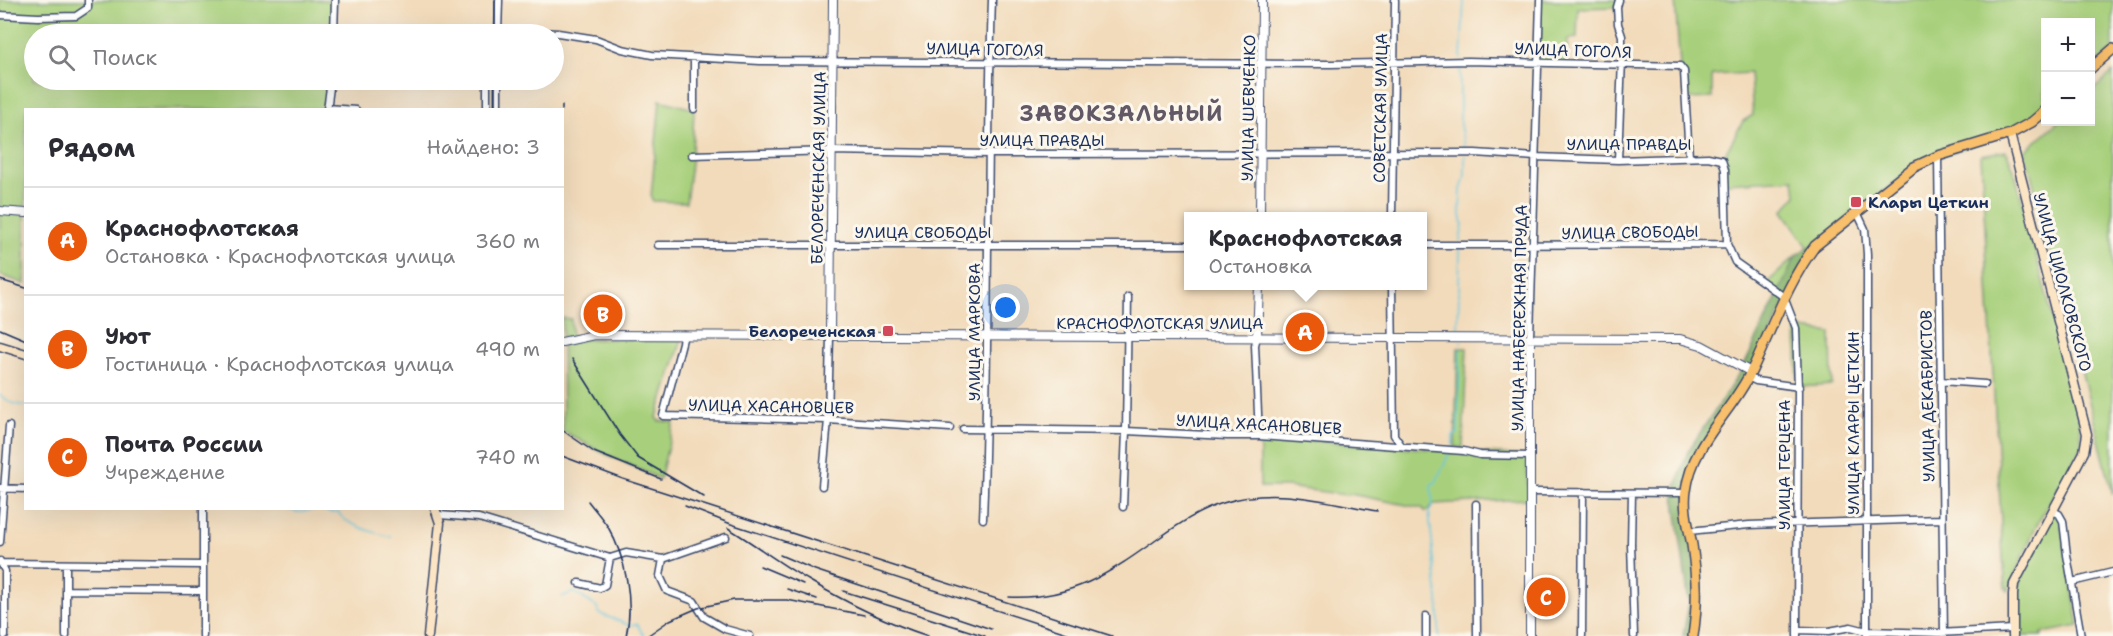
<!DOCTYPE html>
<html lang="ru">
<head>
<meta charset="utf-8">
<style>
  :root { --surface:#fff; --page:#f7f7f7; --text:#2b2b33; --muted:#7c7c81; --line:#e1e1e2; --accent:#ea580c }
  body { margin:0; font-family:"Shantell Sans",sans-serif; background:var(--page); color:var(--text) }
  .controls { position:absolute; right:18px; top:18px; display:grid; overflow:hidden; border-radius:0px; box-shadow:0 6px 24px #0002 }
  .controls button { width:54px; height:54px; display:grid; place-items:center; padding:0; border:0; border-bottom:2px solid var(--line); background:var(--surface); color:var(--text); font:30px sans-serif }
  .you { position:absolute; left:1006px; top:308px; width:21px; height:21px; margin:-15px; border:4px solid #fff; border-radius:50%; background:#1a73e8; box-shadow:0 0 0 9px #1a73e833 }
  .badge { display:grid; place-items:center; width:39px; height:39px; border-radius:50%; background:var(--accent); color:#fff; font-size:20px; font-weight:700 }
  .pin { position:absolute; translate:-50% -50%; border:3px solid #fff; box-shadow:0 2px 6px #0006 }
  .popup { position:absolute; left:1184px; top:212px; width:243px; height:78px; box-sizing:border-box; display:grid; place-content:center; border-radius:0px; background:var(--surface); filter:drop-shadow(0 2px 4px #0005); font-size:20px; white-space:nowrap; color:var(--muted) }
  .popup b { font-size:22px; color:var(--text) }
  .popup::after { content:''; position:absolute; left:50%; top:100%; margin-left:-12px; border:12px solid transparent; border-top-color:var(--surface) }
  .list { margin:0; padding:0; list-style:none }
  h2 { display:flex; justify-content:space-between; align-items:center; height:78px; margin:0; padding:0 24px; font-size:26px }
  h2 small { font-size:20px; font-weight:400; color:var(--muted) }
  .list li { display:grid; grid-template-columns:39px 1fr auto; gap:18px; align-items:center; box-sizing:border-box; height:108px; padding:0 24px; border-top:2px solid var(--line) }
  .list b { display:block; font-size:22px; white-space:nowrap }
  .list p { margin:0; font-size:20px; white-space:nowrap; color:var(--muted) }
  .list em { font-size:20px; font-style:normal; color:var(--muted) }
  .icon { flex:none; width:33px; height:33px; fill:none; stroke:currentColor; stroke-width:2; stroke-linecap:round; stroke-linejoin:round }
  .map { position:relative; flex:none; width:2113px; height:636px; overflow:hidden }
  .search { position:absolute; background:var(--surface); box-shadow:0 6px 24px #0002; left:24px; top:24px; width:540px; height:66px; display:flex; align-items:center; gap:15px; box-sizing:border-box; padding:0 21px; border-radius:33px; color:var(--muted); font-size:22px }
  .panel { position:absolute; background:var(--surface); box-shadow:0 6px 24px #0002; left:24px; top:108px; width:540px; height:402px; border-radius:0px }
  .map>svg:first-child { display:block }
</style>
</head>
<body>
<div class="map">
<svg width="2113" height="636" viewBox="0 0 2113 636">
  <rect width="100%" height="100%" fill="#fbf7ec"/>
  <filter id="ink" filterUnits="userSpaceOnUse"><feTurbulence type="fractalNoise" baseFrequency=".0167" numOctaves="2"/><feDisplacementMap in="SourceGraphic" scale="12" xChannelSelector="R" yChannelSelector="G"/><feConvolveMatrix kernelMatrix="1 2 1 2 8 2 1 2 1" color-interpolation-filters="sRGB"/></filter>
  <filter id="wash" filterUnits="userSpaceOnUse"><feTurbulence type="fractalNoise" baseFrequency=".008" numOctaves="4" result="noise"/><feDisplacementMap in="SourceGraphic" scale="24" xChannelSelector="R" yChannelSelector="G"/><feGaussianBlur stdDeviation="1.35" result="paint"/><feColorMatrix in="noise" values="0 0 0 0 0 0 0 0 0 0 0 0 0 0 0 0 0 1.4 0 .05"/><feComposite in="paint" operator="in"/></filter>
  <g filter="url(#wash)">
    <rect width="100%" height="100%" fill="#f2dbbb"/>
    <path fill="#a8d07b" stroke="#62806c" stroke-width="1.5" d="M0,0H335L334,34H34V80H331L327,109L26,110L25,284L0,275Z
      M1540,0H1618L1617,7L1578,8L1577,38L1568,39L1566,65L1539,62Z
      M1675,0H2113V49L2091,69L2090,22H2046L2045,109L2032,122L1914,167L1815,246L1808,247L1783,211L1796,195L1794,179L1726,183L1722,160L1743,121L1753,115L1750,73L1712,75V98L1686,99L1680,66Z
      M2113,72V495L2025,151L2058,122H2090L2091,92Z
      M660,100L694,109L692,155L686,202L653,201L651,197Z
      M2006,151L2014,170L2079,419L2082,446L2036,526L2008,591L2006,588L2003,559L1981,155Z
      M1796,256L1779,295L1765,285Z
      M562,318L571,319L572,341L593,339H682L657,417L659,421L674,422L660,479L595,449L563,431Z
      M1796,328L1831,333L1832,385L1798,387Z
      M1458,348H1467L1463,448L1455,447Z
      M1260,437L1527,456L1528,499L1434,504L1426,512L1422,508L1350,494L1346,495L1287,487H1260Z
      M2053,511L2059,514L2079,626L2042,633V636H2013V595Z"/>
    <path fill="#86b26b" stroke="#507064" stroke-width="1.5" d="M1815,246L1751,372L1701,447L1685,493L1696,574L1693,636H1683L1689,603L1674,493L1688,451L1743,368L1796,256L1808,247Z"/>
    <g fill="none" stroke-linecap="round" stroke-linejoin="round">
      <path stroke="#62c6e0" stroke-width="1.5" d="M1461,58L1464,0
        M1460,63V125L1465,150
        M1460,241L1463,224L1460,210L1461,190L1465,176V155
        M1458,332L1460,246
        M1461,343V342
        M0,395L11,403L26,406
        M1453,445V436L1458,433L1460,349
        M286,508C305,517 306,508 319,509C326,510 330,515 338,512C344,525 376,533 391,537
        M562,597L574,592L597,607L599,613L603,615L629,625L637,624L644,636
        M1439,636V610L1429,511L1433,505L1431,486L1433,483L1435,484L1450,452"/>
    </g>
  </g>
  <g filter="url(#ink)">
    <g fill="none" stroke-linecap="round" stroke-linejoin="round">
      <defs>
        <path id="minor" d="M0,15L38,17L76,16L88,8V0
          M334,34L335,0
          M498,34L499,0
          M515,34L522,31L558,33L596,39L622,49L652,55L760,61L1331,64L1468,61L1680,66L1684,71L1689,157
          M487,80V110
          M327,108L356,110
          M694,109V58
          M327,110L331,80
          M498,110V80
          M692,155L832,151L989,154L1475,153L1536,157L1618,160L1708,157L1722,160L1725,170L1727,244L1735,262L1784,297L1796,328L1798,387L1797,636
          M1938,156L1944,636
          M1618,160L1622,59V36L1618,24L1617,7L1619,0
          M1857,212L1865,229L1867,254V636
          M1392,216L1395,0
          M658,245H1188
          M1422,245L1727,244
          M1392,286L1394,435L1401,445
          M684,335L663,416L828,420L950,428
          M1257,337L1255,345L1259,436
          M1530,337L1540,0
          M1748,377L1756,381L1799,387
          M1940,381L1985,384
          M963,429L1126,431L1227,436H1259L1464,451L1480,455L1530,456
          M822,486L828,420L830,336
          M0,488L26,489
          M1530,492L1685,493
          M1632,493L1631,544L1634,636
          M1476,504L1477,636
          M1123,507L1126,431L1128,297
          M203,508V636
          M2053,511L2059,514L2063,521L2067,555L2081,636
          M439,515L479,518L610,558
          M983,519C990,346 986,173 992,0
          M1689,531L1749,525L1941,519
          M0,542L9,426
          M663,559L660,576L667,591L694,601L704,617L725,629L750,636
          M0,561L5,571V636
          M0,563L203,565
          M2072,582L2113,572
          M579,583L600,588L605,585L610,558L626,553L663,559L726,537
          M66,590L202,591
          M1797,630L1829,631L1851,627L1867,631L1939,633L2013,629
          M66,636V564
          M1426,636V616
          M1582,636L1583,492"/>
        <path id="tertiary" d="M0,211L26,213
          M1260,216L1262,0
          M830,336L833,0
          M1257,337L1259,286
          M562,342L594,335L1680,339L1701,345L1751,372
          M1530,636V337"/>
        <path id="secondary" d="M2010,134L2087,434L2084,452L2014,584L2013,595V636
          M0,346L26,354
          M428,636L440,523L435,508"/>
        <path id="primary" d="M2090,69L2113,49
          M1693,636C1698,602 1697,579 1692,545C1689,529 1683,508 1686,491C1692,443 1731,413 1751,372C1772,329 1786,285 1815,246L1914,167L1938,156L2010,134L2032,122L2046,110"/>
      </defs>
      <use href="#minor" stroke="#3b496c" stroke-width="9"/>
      <use href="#tertiary" stroke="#3b496c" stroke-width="10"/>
      <use href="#secondary" stroke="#3b496c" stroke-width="11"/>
      <use href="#primary" stroke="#3b496c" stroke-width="12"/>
      <use href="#minor" stroke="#fff" stroke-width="6"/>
      <use href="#tertiary" stroke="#fff" stroke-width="8"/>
      <use href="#secondary" stroke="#fce5c4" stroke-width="8"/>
      <use href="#primary" stroke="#f8bf6c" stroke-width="9"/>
      <path stroke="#1b2f5e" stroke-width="1.5" d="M495,34V0
        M495,110V80
        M562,110V106
        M0,280L26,288
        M0,329L26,340
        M572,359L620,435L638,458L704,497
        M562,430L594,452L661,479
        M562,456L623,479L1112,636
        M588,501C594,509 602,518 608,527C626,558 634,601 626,636
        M685,506L731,524L1076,636
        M728,528C756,545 782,565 810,581C847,603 888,623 928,636
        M780,555L815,570L991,629
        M760,566L803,584
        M787,589L817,599
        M843,591L985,636
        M1009,597C1072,600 1110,573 1159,538C1179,524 1200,510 1223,503C1274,486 1326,502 1377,511
        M647,636L670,620L698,608L734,600H787L864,615"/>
    </g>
  </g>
  <g fill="#d1495b" stroke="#fbf7ec" stroke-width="2">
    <rect x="1850" y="196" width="12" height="12" rx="3"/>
    <rect x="882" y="325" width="12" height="12" rx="3"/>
  </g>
  <g text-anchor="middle" stroke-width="6" stroke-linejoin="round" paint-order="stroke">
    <g font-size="16" fill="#1b2f5e" stroke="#fbf7ec">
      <text transform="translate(985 49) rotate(1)" y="6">УЛИЦА ГОГОЛЯ</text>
      <text transform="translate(1573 50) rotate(2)" y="6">УЛИЦА ГОГОЛЯ</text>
      <text transform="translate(1248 108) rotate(-89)" y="6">УЛИЦА ШЕВЧЕНКО</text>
      <text transform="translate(1380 108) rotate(-89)" y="6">СОВЕТСКАЯ УЛИЦА</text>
      <text x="1042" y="146">УЛИЦА ПРАВДЫ</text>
      <text x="1629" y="150">УЛИЦА ПРАВДЫ</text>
      <text transform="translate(818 168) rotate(-89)" y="6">БЕЛОРЕЧЕНСКАЯ УЛИЦА</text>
      <text x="923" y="238">УЛИЦА СВОБОДЫ</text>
      <text transform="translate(1630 232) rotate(-1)" y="6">УЛИЦА СВОБОДЫ</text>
      <text transform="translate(2063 282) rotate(75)" y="6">УЛИЦА ЦИОЛКОВСКОГО</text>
      <text transform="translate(1519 318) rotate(-89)" y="6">УЛИЦА НАБЕРЕЖНАЯ ПРУДА</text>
      <text x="1160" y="329">КРАСНОФЛОТСКАЯ УЛИЦА</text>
      <text transform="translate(974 332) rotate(-90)" y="6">УЛИЦА МАРКОВА</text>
      <text transform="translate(1927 396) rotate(-91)" y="6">УЛИЦА ДЕКАБРИСТОВ</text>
      <text transform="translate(771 406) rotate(1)" y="6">УЛИЦА ХАСАНОВЦЕВ</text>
      <text transform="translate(1853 423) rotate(-90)" y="6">УЛИЦА КЛАРЫ ЦЕТКИН</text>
      <text transform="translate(1259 424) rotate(3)" y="6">УЛИЦА ХАСАНОВЦЕВ</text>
      <text transform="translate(1784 465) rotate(-90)" y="6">УЛИЦА ГЕРЦЕНА</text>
    </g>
    <g font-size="16" font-weight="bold" fill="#1b2f5e" stroke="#fbf7ec" text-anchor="start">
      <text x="1868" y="208">Клары Цеткин</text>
      <text x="876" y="337" text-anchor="end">Белореченская</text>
    </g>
    <g font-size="22" font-weight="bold" letter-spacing="1.5" fill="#625866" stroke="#fbf7ec">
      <text x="1122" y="121">ЗАВОКЗАЛЬНЫЙ</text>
    </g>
  </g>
</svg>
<div class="controls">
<button>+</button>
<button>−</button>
</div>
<div class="you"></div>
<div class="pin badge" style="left:1305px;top:332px">A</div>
<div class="popup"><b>Краснофлотская</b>Остановка</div>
<div class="pin badge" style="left:603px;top:314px">B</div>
<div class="pin badge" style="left:1546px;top:597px">C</div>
<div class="search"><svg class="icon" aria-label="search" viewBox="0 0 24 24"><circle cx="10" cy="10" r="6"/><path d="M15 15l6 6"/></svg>Поиск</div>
<section class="panel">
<h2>Рядом<small>Найдено: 3</small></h2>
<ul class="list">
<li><span class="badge">A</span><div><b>Краснофлотская</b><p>Остановка · Краснофлотская улица</p></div><em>360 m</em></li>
<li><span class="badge">B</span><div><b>Уют</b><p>Гостиница · Краснофлотская улица</p></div><em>490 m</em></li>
<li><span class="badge">C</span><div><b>Почта России</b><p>Учреждение</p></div><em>740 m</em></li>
</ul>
</section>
</div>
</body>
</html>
